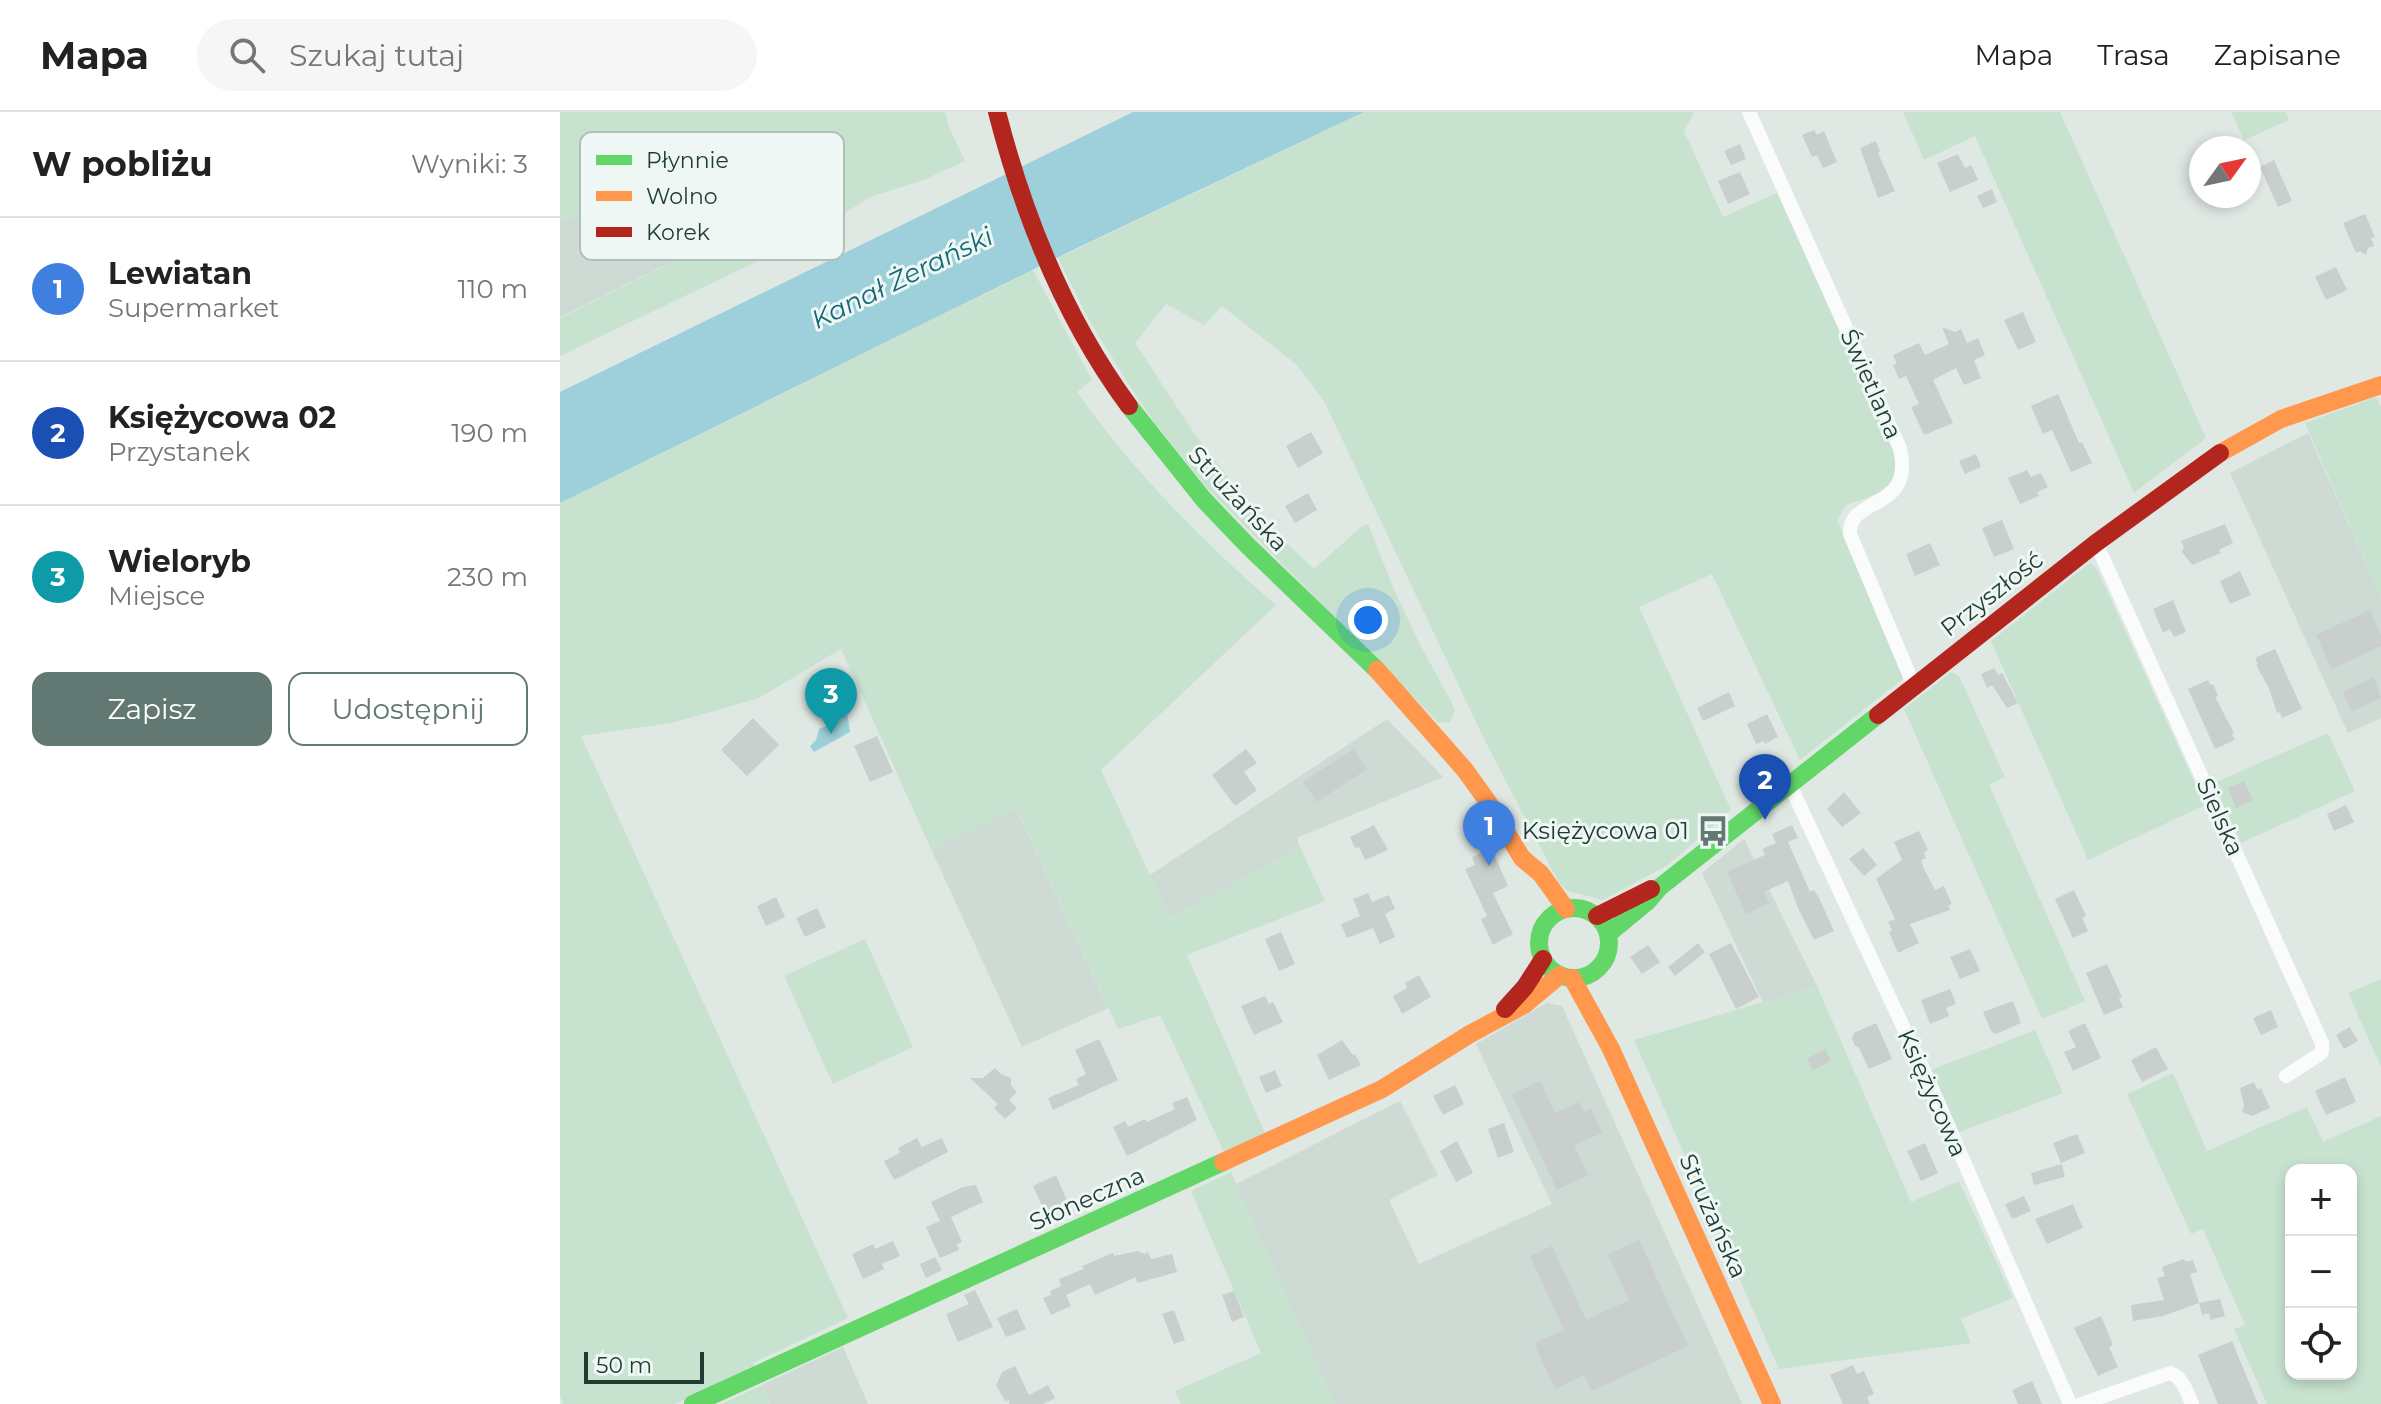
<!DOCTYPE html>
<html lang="pl">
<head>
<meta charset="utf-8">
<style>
  :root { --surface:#fff; --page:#f6f6f6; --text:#222; --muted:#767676; --line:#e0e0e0; --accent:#627872 }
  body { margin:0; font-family:Montserrat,sans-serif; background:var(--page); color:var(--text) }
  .controls { position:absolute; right:24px; bottom:24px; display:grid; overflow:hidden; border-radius:16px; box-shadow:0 4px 12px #0003 }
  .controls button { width:72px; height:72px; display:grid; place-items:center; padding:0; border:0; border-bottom:2px solid var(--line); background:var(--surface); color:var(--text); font:40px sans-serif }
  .compass { position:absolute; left:1629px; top:24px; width:72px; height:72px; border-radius:50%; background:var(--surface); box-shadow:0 4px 12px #0003; rotate:57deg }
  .scale { position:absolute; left:24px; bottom:20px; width:120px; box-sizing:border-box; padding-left:8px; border:4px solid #1e3b34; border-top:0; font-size:22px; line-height:28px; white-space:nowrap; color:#1e3b34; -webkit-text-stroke:6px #eef7f3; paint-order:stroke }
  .you { position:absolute; left:808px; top:508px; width:28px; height:28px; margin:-20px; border:6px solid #fff; border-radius:50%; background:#1a73e8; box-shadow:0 0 0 12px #1a73e833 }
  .badge { display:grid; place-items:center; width:52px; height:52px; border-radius:50%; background:var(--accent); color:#fff; font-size:26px; font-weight:700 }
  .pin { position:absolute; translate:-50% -66px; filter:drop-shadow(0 2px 4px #0008) }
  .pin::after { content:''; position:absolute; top:42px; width:28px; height:24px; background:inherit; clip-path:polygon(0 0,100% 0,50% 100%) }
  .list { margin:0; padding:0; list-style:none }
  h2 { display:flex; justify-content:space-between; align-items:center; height:104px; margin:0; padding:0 32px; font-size:34px }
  h2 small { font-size:26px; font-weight:400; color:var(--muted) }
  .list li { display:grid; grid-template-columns:52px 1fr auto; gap:24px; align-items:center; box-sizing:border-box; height:144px; padding:0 32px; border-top:2px solid var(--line) }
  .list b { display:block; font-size:30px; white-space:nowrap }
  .list p { margin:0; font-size:26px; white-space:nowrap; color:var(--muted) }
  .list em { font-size:26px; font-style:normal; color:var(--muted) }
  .actions { display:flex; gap:16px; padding:24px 32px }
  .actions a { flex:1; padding:18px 0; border:2px solid var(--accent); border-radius:16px; text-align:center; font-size:28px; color:var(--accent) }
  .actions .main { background:var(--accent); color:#fff }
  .icon { flex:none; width:44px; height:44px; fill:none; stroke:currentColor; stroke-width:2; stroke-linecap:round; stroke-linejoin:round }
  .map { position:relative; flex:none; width:1821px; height:1292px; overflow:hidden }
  header { display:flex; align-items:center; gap:48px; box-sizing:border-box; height:112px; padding:0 40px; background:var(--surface); border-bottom:2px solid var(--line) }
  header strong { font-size:38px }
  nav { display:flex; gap:44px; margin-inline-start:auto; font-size:28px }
  .search { width:560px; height:72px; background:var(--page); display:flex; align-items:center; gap:20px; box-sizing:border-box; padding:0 28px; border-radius:44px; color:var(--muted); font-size:30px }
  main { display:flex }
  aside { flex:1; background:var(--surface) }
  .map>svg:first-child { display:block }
</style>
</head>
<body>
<header>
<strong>Mapa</strong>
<div class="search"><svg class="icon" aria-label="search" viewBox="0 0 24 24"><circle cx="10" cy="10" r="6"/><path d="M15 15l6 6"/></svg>Szukaj tutaj</div>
<nav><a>Mapa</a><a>Trasa</a><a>Zapisane</a></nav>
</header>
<main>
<aside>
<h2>W pobliżu<small>Wyniki: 3</small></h2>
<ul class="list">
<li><span class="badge" style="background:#3f7fe0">1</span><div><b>Lewiatan</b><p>Supermarket</p></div><em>110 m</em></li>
<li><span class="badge" style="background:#1a4fb4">2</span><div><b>Księżycowa 02</b><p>Przystanek</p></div><em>190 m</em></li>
<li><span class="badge" style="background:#0f9aa8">3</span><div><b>Wieloryb</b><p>Miejsce</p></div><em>230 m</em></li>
</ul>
<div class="actions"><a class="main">Zapisz</a><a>Udostępnij</a></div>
</aside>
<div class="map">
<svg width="1821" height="1292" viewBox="0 0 1821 1292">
  <rect width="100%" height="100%" fill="#e0e8e4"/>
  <path fill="#cedad4" d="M243,55L255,79L0,205V109Z
    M1748,321L1821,485V606L1788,621L1670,361Z
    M827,607L883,665L737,726L740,735L610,806L590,763Z
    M456,696L548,896L462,935L371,737Z
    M1184,727L1257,874L1203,890L1142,761Z
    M987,891L1002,894L1182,1292H775L676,1072L840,989L878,1063L829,1088L859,1152L992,1092L916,932Z
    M283,1235L308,1292H210L202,1273Z"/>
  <path fill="#c8e2d0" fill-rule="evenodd" d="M0,0H385L389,15L405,49L366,67L310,85L248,125L0,244V206L255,79L243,55L0,109Z
    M804,0H1134L1124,19L1163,105L1217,81L1334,341C1342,378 1315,383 1286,393L1277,408L1344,566L1240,648L1152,462L1079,495L1171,698L1108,753L1043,788L1008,779L999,771L925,629L764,289L737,253L662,194L644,213L606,192L575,231L636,324L703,409L754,457L801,415L808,412L833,475L860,533L892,591L895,599L890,610L879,611L648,377L594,310L571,276L528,206L498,146Z
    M1343,0H1500L1646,326L1574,381L1415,24L1364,48Z
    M1671,0H1726L1729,8L1684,28Z
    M473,158L532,268L517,280C573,359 643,430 716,493L541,658L610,806L740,735L765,789L627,843L705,1021L665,1042L600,903L558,917L457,697L371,737L281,537L199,586L112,611L21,624L288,1206L193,1251L195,1256L115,1292H3L0,1284V391Z
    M1816,285L1821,295V485L1745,311Z
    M1530,451L1537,457L1645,693L1528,748L1431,529Z
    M1391,560L1399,564L1445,665L1429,673L1525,889L1482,907L1344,597Z
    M1768,621L1795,679L1681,731L1654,671Z
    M305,827L353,935L273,972L224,864Z
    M1821,867V955L1788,881Z
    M1257,874L1351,1090L1399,1069L1453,1186L1401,1207L1411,1231L1219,1257L1074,928Z
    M1475,918L1503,981L1399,1020L1371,958Z
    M1613,961L1647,1039L1747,995L1763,1030L1821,1004V1292H1707L1674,1217L1685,1213L1643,1117L1631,1122L1567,982ZM1731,1058H1791V1262H1731Z
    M671,1060L775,1292H621L615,1279L701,1241L631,1079Z
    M202,1273L210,1292H162Z"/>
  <path fill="#9dd0da" d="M573,0H804L515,137L0,391V280Z
    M287,600L290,620L254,640L250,634L256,628L259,617L272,612L276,601Z"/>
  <path fill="#c8cfcc" d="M1254,18L1257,23L1264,19L1277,50L1263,56L1257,43L1252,45L1242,23Z
    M1316,29L1320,40L1318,41L1335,79L1318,86L1300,36Z
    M1180,32L1186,47L1171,53L1164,39Z
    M1398,42L1405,56L1411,53L1418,68L1390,80L1377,51Z
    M1714,48L1732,89L1718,95L1700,55Z
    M1180,60L1190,82L1168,92L1158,69Z
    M1432,77L1437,90L1423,96L1417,84Z
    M1805,102L1815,125L1811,126L1814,134L1808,136L1806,143L1800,139L1796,141L1783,111Z
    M1776,155L1787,178L1766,188L1755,165Z
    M1463,200L1476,230L1458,238L1444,208Z
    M1382,215L1395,220L1401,217L1407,231L1418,226L1425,243L1414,248L1421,266L1404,273L1396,256L1373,268L1393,311L1364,323L1351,295L1359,292L1346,264L1339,267L1333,253L1337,252L1333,243L1359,231L1365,243L1389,232Z
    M1498,282L1519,331L1522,330L1532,351L1511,360L1492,318L1483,322L1471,294Z
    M751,320L763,341L738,356L726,334Z
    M1416,342L1421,355L1405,362L1399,349Z
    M1467,358L1471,365L1481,361L1488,375L1477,380L1479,384L1460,392L1448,366Z
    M748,381L757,398L735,411L725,394Z
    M1442,408L1454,437L1434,445L1422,416Z
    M1665,412L1673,431L1659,438L1661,441L1632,453L1622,440L1624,435L1621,429Z
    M1370,431L1380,453L1355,464L1346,442Z
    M1680,459L1691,483L1670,492L1660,469Z
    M1613,488L1626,520L1614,525L1610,517L1603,521L1593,497Z
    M1810,498L1821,523V534L1772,557L1756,523Z
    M1715,537L1742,597L1722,606L1720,600L1717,601L1709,576L1696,553L1698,552L1695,546Z
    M1434,556L1438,563L1442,561L1458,591L1447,596L1432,573L1427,576L1421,562Z
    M1814,565L1821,586L1792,599L1783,580Z
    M1648,568L1650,573L1653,572L1658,584L1655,585L1674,621L1672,622L1675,628L1655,637L1628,577Z
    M1169,580L1175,594L1143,609L1137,596Z
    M1207,602L1218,625L1205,632L1204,629L1196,632L1187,612Z
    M193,606L219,633L187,664L161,638Z
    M317,624L333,660L310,670L294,634Z
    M686,637L697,651L684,660L697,678L675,694L652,663Z
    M793,637L807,657L757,690L743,670Z
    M1684,669L1693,688L1676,696L1668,676Z
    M1284,680L1301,701L1282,715L1267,697Z
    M1786,693L1794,710L1774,719L1767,702Z
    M814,713L828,738L805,748L799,735L795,736L790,725Z
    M1232,713L1238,726L1228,730L1250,780L1254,778L1259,786L1274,819L1254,828L1238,796L1228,769L1204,780L1209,791L1186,802L1167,760L1205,743L1202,737L1216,731L1212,722Z
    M1359,719L1368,738L1364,740L1366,746L1361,748L1364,757L1375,778L1384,774L1392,792L1388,793L1390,798L1350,812L1359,831L1338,841L1329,820L1332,818L1328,810L1335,807L1316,767L1342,748L1334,730Z
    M1303,736L1317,753L1304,764L1289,747Z
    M925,739L928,745L934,742L948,774L933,781L953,822L933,833L921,807L927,804L905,757L915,753L912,745Z
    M1514,778L1526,804L1522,806L1528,819L1513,826L1495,787Z
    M808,781L812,790L829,783L835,797L825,802L835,825L820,832L813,816L787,826L781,812L800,804L793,787Z
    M216,785L225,805L206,814L197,794Z
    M257,796L266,815L245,825L236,806Z
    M721,820L735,852L719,859L705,827Z
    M1138,831L1145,840L1115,864L1108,855Z
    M1171,831L1199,885L1176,897L1149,842Z
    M1088,833L1100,850L1082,862L1070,845Z
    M1410,837L1420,859L1400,867L1390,845Z
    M1547,852L1562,885L1559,886L1563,895L1544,903L1526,861Z
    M859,863L871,885L842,902L833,884L847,876L845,871Z
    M1390,877L1396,892L1386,896L1389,904L1370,912L1361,888Z
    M705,884L709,892L713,890L723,910L694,923L681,894Z
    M1453,889L1461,911L1436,922L1431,919L1423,900Z
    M1711,898L1718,915L1701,923L1693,906Z
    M1316,911L1332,947L1309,957L1299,936L1295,934L1292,927L1294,921Z
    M1525,911L1541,946L1513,959L1504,940L1516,935L1508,919Z
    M1790,915L1798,929L1784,937L1776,923Z
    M539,927L558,968L493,998L488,986L519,973L516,967L526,962L515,938Z
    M782,928L793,943L795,942L801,953L769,968L757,943Z
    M1596,935L1608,957L1582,970L1571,948Z
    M1265,937L1271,948L1253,959L1247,947Z
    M435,956L441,962L451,966V973L457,980L449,988L457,996L445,1007L434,996L438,992L410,966H423Z
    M715,958L722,974L706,981L699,965Z
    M1785,965L1796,990L1766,1003L1755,979Z
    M980,969L995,1001L1019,990L1024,1000L1031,997L1042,1021L1014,1033L1028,1063L997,1078L952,982Z
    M1694,970L1698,978L1701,976L1710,996L1692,1004L1682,1000L1684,994L1680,976Z
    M895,973L904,992L883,1003L873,984Z
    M627,985L637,1008L567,1044L553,1015L565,1009L568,1015L585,1007L587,1010L615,997L612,991Z
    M944,1011L954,1040L938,1046L928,1017Z
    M1517,1022L1525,1041L1501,1051L1493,1031Z
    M357,1026L362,1035L382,1026L388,1040L334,1068L324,1049L340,1041L338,1036Z
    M897,1029L913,1061L896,1070L880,1039Z
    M1365,1031L1378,1061L1361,1069L1347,1039Z
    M1502,1052L1505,1065L1474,1073L1471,1061Z
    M496,1063L508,1091L486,1102L473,1074Z
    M416,1073L423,1090L391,1105L402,1130L397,1132L399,1138L380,1146L366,1115L380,1109L371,1090L403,1075Z
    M1464,1084L1471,1099L1452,1107L1445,1092Z
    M1513,1092L1523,1116L1487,1132L1475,1107Z
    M1079,1128L1128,1234L1032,1279L1024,1263L995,1277L974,1231L1004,1218L970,1144L992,1134L1026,1208L1069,1188L1048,1142Z
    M333,1129L340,1144L322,1152L324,1157L303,1167L292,1142L313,1132L315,1137Z
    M578,1139L584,1142L588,1140L591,1147L612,1142L617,1160L577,1171L576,1165L535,1183L530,1172L506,1183L511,1194L491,1203L483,1186L491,1183L490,1179L501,1174L499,1167L524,1157L522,1154L553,1141L554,1144Z
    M375,1145L382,1158L366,1166L360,1152Z
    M1624,1147L1626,1150L1633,1148L1637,1160L1630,1162L1639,1191L1603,1204L1573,1209L1571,1193L1604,1188L1597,1166L1605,1164L1602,1155Z
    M415,1178L433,1215L398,1230L386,1202L409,1192L404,1183Z
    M674,1179L684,1205L672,1210L662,1183Z
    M1660,1187L1665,1204L1650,1208L1649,1201L1642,1203L1639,1191Z
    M457,1197L466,1217L446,1225L437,1206Z
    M614,1198L625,1228L614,1232L602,1202Z
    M1541,1204L1553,1233L1549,1235L1558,1255L1538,1264L1514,1216Z
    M1672,1229L1698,1292H1658L1638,1243Z
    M1293,1253L1297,1262L1304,1259L1314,1282L1307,1285L1310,1292H1283L1270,1263Z
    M455,1254L469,1283L488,1273L495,1286L483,1292H449V1288L445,1289L436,1273L442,1260Z
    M1472,1269L1482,1292H1458L1452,1278Z"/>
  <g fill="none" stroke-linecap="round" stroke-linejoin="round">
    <path stroke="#fafcfb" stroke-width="14" d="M1189,0L1340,336C1355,401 1288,383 1290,422L1354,574
      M1536,431L1762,931V940L1757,944L1726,964
      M1230,673L1369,970L1510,1292
      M1521,1292L1610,1261C1623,1265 1627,1281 1632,1292"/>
    <path stroke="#63d668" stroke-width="18" d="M569,294L644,388L688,434L817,558
      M979 831a35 35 0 1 1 70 0a35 35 0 1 1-70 0Z
      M1048,822L1088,789L1100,775L1318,603
      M133,1292L663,1050"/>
    <path stroke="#ff974d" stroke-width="18" d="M1660,341L1721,307L1821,273
      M817,558L905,658L928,690L962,746L981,762L1006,797
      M1012,866L1051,937L1212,1292
      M663,1050L822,977L910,922L964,893L1000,863"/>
    <path stroke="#b3261e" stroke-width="18" d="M437,0C464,105 504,206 569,294
      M1318,603L1536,431L1660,341
      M1037,804L1091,777
      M945,897L965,875L983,847"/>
  </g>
  <defs>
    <symbol id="bus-bare" viewBox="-9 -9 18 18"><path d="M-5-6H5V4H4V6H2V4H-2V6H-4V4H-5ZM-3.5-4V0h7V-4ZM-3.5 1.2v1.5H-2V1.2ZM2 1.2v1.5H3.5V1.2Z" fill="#627872" stroke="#eef7f3" stroke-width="2.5" paint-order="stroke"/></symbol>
  </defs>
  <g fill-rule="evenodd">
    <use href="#bus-bare" x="1131" y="697" width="44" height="44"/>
  </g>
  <g text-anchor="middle" stroke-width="6" stroke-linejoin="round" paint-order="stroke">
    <g font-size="24" fill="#1e3b34" stroke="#eef7f3">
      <text transform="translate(1311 272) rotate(66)" y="8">Świetlana</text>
      <text transform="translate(678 387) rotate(47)" y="8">Strużańska</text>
      <text transform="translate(1432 482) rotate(-38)" y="8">Przyszłość</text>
      <text transform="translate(1660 705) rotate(66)" y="8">Sielska</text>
      <text transform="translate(1372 981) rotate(66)" y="8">Księżycowa</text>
      <text transform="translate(527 1087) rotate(-24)" y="8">Słoneczna</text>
      <text transform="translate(1153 1104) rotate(66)" y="8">Strużańska</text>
    </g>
    <g font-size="24" fill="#1e3b34" stroke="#eef7f3" text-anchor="end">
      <text x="1129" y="727">Księżycowa 01</text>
    </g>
    <g font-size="26" font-style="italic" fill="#14687b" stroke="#eef7f3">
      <text transform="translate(342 166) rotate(-26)" y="9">Kanał Żerański</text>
    </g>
  </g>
  <rect x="20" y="20" width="264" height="128" rx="12" fill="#eef7f3" stroke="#b0bfba" stroke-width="2"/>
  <rect x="36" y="43" width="36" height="10" fill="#63d668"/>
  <rect x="36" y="79" width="36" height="10" fill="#ff974d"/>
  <rect x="36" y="115" width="36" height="10" fill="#b3261e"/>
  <g font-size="22" fill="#1e3b34">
    <text x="86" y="56">Płynnie</text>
    <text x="86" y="92">Wolno</text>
    <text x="86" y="128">Korek</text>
  </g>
</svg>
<div class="controls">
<button>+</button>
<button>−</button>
<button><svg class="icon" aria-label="locate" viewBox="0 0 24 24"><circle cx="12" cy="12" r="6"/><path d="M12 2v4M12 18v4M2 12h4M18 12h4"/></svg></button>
</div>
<svg class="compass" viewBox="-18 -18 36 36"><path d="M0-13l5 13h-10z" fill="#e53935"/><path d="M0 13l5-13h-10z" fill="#767676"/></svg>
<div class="scale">50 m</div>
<div class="you"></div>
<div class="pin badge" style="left:929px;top:754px;background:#3f7fe0">1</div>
<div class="pin badge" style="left:1205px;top:708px;background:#1a4fb4">2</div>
<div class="pin badge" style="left:271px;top:622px;background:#0f9aa8">3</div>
</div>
</main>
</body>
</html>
